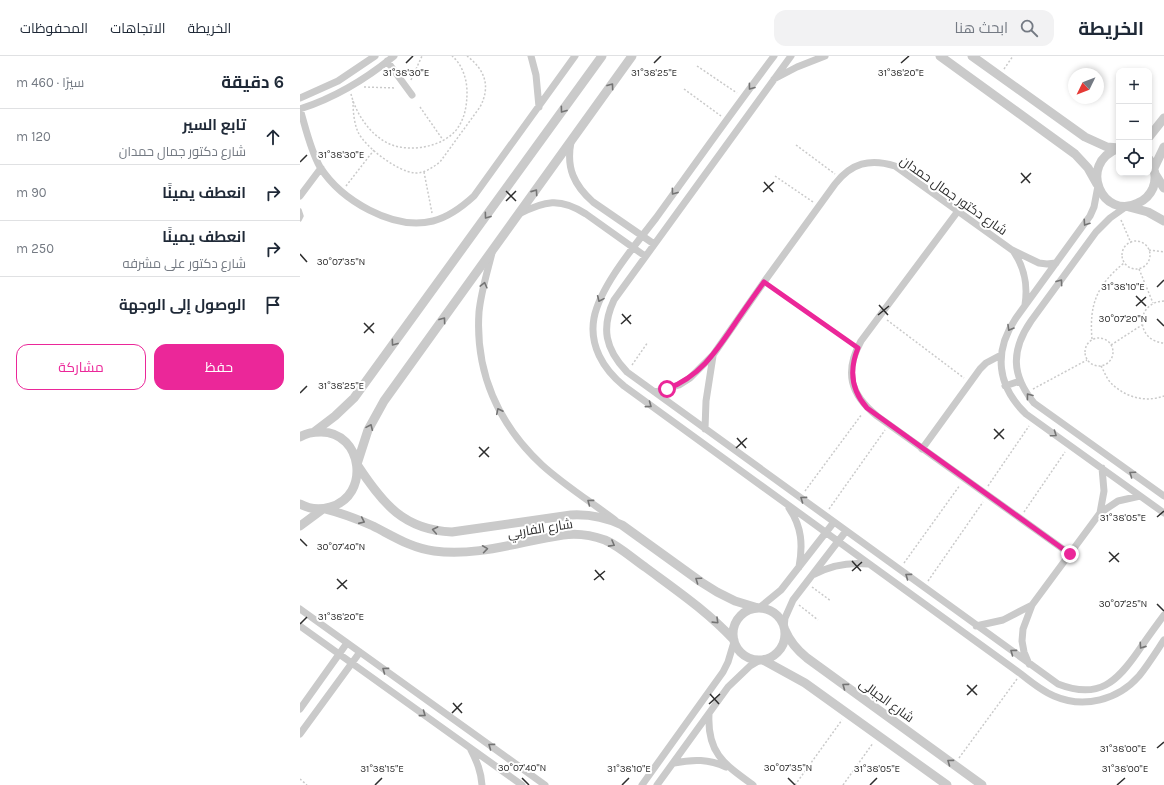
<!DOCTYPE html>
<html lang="ar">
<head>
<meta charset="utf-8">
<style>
  :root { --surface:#fff; --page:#f2f2f3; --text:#1f2937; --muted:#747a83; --line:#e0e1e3; --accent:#eb2799 }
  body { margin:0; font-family:Karla,Cairo,sans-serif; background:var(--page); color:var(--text); direction:rtl }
  .controls { position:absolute; right:12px; top:12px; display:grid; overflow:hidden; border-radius:8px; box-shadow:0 2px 6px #0003 }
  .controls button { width:36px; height:36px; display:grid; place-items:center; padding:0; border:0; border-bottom:1px solid var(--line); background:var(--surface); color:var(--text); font:20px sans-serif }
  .compass { position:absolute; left:768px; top:12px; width:36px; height:36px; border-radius:50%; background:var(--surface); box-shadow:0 2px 6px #0003; rotate:227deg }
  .stop { position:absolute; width:12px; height:12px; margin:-9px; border:3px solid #eb2799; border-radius:50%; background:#fff }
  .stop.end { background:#eb2799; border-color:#fff; box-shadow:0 1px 4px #0008 }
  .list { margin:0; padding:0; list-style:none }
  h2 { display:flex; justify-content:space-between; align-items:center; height:52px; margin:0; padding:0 16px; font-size:17px }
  h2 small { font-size:13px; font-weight:400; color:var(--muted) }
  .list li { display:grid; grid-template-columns:26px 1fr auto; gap:12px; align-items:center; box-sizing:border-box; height:56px; padding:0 16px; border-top:1px solid var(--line) }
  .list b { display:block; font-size:15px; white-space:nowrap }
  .list p { margin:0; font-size:13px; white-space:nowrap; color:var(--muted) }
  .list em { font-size:13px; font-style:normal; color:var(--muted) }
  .actions { display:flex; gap:8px; padding:12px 16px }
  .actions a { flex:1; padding:9px 0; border:1px solid var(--accent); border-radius:12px; text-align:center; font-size:14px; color:var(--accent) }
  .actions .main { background:var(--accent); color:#fff }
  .icon { flex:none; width:22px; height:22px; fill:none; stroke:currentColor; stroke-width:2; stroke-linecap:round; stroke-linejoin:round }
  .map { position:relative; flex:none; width:864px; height:729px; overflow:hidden; direction:ltr }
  header { display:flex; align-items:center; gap:24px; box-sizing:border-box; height:56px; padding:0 20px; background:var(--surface); border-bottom:1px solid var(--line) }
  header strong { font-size:19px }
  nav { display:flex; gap:22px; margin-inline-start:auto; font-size:14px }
  .search { width:280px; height:36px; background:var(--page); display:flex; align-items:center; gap:10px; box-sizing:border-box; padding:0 14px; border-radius:12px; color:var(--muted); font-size:15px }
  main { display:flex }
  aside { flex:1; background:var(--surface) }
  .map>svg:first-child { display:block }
</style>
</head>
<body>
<header>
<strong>الخريطة</strong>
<div class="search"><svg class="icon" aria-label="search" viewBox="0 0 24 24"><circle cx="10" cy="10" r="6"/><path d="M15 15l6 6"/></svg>ابحث هنا</div>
<nav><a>الخريطة</a><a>الاتجاهات</a><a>المحفوظات</a></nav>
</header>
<main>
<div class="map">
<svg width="864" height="729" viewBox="0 0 864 729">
  <rect width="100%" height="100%" fill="#fff"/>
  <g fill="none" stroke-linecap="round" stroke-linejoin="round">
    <path stroke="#cacaca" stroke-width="1.5" stroke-dasharray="2 2" stroke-linecap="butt" d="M397,10L437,37
      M704,13L713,0
      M111,24L122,0
      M64,31L96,32
      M384,33L421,60
      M51,38C56,58 71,81 92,89C112,96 143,91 157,73C165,62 167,49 167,36C167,23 162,8 152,0
      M53,45C53,55 54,67 58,76C65,91 98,116 115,117C125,117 132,112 140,106L180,51C191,30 185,14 167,0
      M120,51L143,84
      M496,89L535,118
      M124,116L132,157
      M475,120L513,146
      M46,130L74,94
      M821,164L831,187
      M822 199a14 14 0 1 1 28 0a14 14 0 1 1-28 0Z
      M849,194L864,196
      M839,213L853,247
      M471,231L551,288
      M864,245C835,246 835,285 864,287
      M587,264L664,322
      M785 296a14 14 0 1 1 28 0a14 14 0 1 1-28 0Z
      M792,283C789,248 797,229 824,207
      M811,289L842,269
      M332,309L348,286
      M801,310C804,315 806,321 810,326C824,341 845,347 864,340
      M733,333L787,304
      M688,430L729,370
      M505,435L562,358
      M529,453L585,374
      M724,456L765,396
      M604,507L660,429
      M628,525L683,446
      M512,531L531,545
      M499,549L518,564
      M659,702L717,623
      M0,723L7,729
      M495,729L542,664
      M543,729L573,687"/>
    <path stroke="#cacaca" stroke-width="3.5" d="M0,154L2,160L0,164"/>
    <path stroke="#cacaca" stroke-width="7" d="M231,0L236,19L239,51
      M474,0C434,53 395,108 356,162C336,188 300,230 294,262C289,289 303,313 324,330L721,618C731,626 742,635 754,640C784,653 818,644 839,620C848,609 856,596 864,584
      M491,0L314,244C301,272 305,293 327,316L758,628C799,644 817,626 839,594C847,582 856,570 864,559
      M87,5L112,39
      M474,23L497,11L525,0
      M0,42L38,25L75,0
      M0,53C6,73 10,93 20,111C41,144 93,175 133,165C149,161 162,151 174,140L275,0
      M0,53C34,42 66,23 94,0
      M271,86C266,112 274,129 293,146L354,188
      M798,130L794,151L790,160L716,262C693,296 697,330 726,358L864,457
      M0,140L21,112
      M827,150L810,162L796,176L731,265C711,294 711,319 734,347L864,440
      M658,155L561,285C544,316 550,338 577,360L770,498
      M219,158C244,145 260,141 286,158L345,200
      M714,196C725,213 728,229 725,249
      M192,197C187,217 181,236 179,256C175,316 198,368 242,409C264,429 291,446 315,464
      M705,330L720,325
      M355,336L379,329L390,322L413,299L464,226L535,128C551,107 570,102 595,110L712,194L739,207L747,208L756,207
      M405,373L406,345L413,300
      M622,393L680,313L686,307L701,299
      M489,452C502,471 503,489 499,511
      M800,457L804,435L802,412
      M515,518C532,509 549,506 568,508
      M459,552L481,534L534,466
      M0,553L245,729
      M0,570L222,729
      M676,570L703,564L732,549
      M484,572L485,562L493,544L546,475
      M729,608L724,596L722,585L723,573L732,549L800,457L818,445L840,440
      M0,653L47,587
      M409,658C407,697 424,708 453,729
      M0,678L60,596
      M171,694C177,706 181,715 182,729
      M374,707C393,703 409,703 426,711
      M342,729L423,616L428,606L434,586
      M357,729L428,631L450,610L460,604"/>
    <path stroke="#cacaca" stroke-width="9" d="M640,0L775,98L788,112L797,128
      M672,0L785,81L807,91L819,92
      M849,81L864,62
      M819,92C776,108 803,165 838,147C845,144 850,139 853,132C857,122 855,112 849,103
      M854,112L864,91
      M855,118L864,132
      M829,151L848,156L864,165
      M14,376L35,360L54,342L302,0
      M0,381C6,377 13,376 21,376C63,376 71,440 30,451C20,454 9,453 0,448
      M57,408L68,374L84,345L332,0
      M58,410C83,448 104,474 152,476L271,459C290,458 305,461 322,469L401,526L417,536L435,545L458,552
      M25,453C41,457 57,463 73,470C93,480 111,492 134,495C178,501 221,485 263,479C277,477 291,479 305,484C319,490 332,502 345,511C376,534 407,555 434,584
      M0,470L23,453
      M433 578a26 26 0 1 1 52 0a26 26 0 1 1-52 0Z
      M485,574C490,586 497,594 507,602L682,729
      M463,604L505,627L647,729"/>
  </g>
  <defs><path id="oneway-chevron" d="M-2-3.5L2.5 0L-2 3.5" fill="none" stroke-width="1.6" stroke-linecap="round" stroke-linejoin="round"/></defs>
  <g stroke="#747474">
    <use href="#oneway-chevron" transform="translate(311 30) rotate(-54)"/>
    <use href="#oneway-chevron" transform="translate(451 31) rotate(127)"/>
    <use href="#oneway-chevron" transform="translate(263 54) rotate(126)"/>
    <use href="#oneway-chevron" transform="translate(235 136) rotate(-55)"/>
    <use href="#oneway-chevron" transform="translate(374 136) rotate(126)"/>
    <use href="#oneway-chevron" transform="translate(187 160) rotate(126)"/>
    <use href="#oneway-chevron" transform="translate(786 167) rotate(124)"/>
    <use href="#oneway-chevron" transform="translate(760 226) rotate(-54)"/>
    <use href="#oneway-chevron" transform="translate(184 229) rotate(-76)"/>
    <use href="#oneway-chevron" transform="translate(300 243) rotate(114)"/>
    <use href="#oneway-chevron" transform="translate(143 264) rotate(-54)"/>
    <use href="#oneway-chevron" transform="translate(710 272) rotate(120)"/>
    <use href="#oneway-chevron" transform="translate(94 287) rotate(126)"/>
    <use href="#oneway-chevron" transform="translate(729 340) rotate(-127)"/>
    <use href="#oneway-chevron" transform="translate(349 349) rotate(36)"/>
    <use href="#oneway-chevron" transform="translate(199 355) rotate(-116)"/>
    <use href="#oneway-chevron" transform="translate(70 371) rotate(-66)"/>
    <use href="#oneway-chevron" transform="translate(754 378) rotate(35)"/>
    <use href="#oneway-chevron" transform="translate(832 418) rotate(-145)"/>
    <use href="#oneway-chevron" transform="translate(503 443) rotate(-144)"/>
    <use href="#oneway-chevron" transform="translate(290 446) rotate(-143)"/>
    <use href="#oneway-chevron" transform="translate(62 465) rotate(24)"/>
    <use href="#oneway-chevron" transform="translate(135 474) rotate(-169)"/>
    <use href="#oneway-chevron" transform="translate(312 488) rotate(29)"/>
    <use href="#oneway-chevron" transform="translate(185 493) rotate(-8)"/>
    <use href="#oneway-chevron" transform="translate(608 520) rotate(-144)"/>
    <use href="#oneway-chevron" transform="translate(398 524) rotate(-145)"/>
    <use href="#oneway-chevron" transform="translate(416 565) rotate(44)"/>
    <use href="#oneway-chevron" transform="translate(842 590) rotate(125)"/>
    <use href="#oneway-chevron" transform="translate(713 596) rotate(-144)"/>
    <use href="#oneway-chevron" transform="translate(85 614) rotate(-144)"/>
    <use href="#oneway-chevron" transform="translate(545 630) rotate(-144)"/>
    <use href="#oneway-chevron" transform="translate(123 658) rotate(36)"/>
    <use href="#oneway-chevron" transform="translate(191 690) rotate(-144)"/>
    <use href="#oneway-chevron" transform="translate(650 706) rotate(-144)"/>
  </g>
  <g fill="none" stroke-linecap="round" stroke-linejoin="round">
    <path stroke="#eb2799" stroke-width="5" d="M367,333C400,320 415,297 434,269C444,254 454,240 464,226L558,292C549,314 551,334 567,352L770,498"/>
  </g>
  <path fill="none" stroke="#2d2d2d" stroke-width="1.5" d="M106,7L113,0M354,7L361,0M601,7L609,0M0,106L7,99M721,117L730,127M464,126L473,136M721,127L731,117M206,135L216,145M463,136L474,126M206,145L216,135M0,198L7,206M857,231L864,224M836,240L846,250M579,249L588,259M836,250L846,241M322,258L331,268M578,259L589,250M857,263L864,270M64,267L74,277M321,268L331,259M64,277L74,267M0,337L7,330M694,373L704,383M437,382L446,392M694,383L704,373M179,391L189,401M436,392L447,382M179,401L189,391M857,461L864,455M0,483L7,490M809,496L819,506M552,505L561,515M809,506L819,497M295,514L304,524M552,515L562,506M37,523L47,533M294,524L305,515M37,533L47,524M857,548L864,555M0,568L7,561M667,629L677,639M410,638L419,648M667,639L677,629M153,647L162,657M409,648L420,638M152,657L162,647M857,692L864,686M222,722L229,729M488,722L495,729M75,729L82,722M322,729L329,722M570,729L577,722M817,729L825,722"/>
  <g text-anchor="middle" stroke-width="4" stroke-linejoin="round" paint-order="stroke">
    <g font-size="13" fill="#2d2d2d" stroke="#fff">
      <text transform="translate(654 139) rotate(35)" y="5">شارع دكتور جمال حمدان</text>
      <text transform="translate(240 472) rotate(-9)" y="5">شارع الفاربي</text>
      <text transform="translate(587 644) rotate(36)" y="5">شارع الجبالى</text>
    </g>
  </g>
  <g font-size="10" text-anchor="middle" fill="#2d2d2d" stroke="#fff" stroke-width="4" stroke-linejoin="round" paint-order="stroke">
    <text x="106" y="20">31°38'30"E</text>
    <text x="354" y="20">31°38'25"E</text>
    <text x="601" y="20">31°38'20"E</text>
    <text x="41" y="102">31°38'30"E</text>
    <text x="41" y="209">30°07'35"N</text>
    <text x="823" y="234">31°38'10"E</text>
    <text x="823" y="266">30°07'20"N</text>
    <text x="41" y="333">31°38'25"E</text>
    <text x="823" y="465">31°38'05"E</text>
    <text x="41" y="494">30°07'40"N</text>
    <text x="823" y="551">30°07'25"N</text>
    <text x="41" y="564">31°38'20"E</text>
    <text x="823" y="696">31°38'00"E</text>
    <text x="222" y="715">30°07'40"N</text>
    <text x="488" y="715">30°07'35"N</text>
    <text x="82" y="716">31°38'15"E</text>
    <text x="329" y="716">31°38'10"E</text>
    <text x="577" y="716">31°38'05"E</text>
    <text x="825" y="716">31°38'00"E</text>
  </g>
</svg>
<div class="controls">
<button>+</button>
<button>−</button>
<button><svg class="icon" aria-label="locate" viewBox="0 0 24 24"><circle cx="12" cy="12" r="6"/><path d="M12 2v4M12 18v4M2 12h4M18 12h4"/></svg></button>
</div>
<svg class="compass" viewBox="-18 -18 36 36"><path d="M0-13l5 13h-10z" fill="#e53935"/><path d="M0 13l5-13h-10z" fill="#747a83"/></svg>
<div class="stop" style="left:367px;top:333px"></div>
<div class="stop end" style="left:770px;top:498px"></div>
</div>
<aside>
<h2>6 دقيقة<small>سيرًا · 460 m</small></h2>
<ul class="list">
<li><svg class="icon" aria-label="ahead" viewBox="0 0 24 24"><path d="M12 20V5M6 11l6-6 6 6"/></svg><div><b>تابع السير</b><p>شارع دكتور جمال حمدان</p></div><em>120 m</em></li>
<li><svg class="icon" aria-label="right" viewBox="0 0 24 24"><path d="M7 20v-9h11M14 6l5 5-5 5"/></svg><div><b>انعطف يمينًا</b></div><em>90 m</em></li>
<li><svg class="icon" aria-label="right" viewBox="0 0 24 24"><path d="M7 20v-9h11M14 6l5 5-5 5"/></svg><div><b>انعطف يمينًا</b><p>شارع دكتور على مشرفه</p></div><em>250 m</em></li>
<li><svg class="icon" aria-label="arrive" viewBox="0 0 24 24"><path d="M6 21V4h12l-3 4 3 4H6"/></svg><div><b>الوصول إلى الوجهة</b></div></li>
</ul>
<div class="actions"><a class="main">حفظ</a><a>مشاركة</a></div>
</aside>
</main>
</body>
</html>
